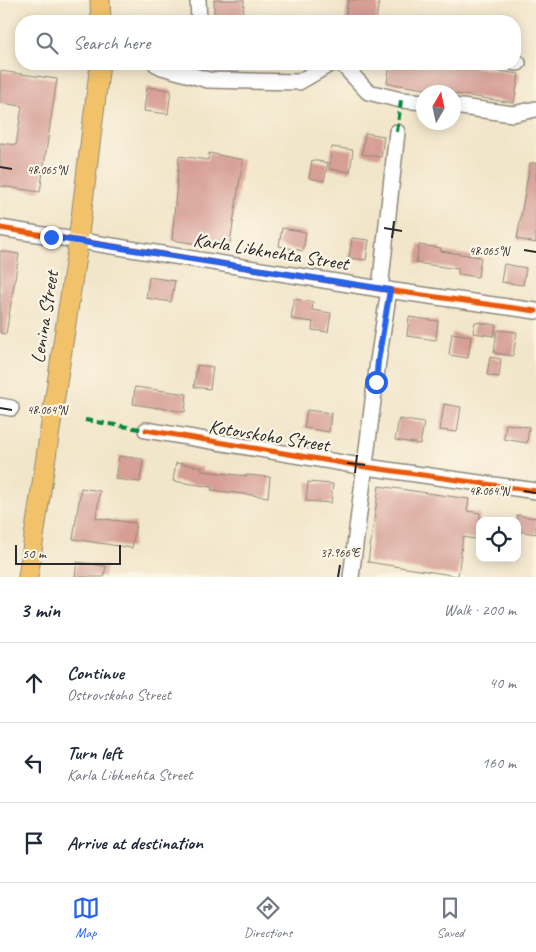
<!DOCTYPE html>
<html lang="en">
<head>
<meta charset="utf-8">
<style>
  :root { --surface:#fff; --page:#f2f2f3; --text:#1f2937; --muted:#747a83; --line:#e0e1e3; --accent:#2563eb }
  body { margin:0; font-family:Caveat,sans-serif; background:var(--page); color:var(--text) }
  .controls { position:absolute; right:15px; bottom:15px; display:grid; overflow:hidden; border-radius:10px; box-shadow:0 2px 12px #0003 }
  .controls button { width:45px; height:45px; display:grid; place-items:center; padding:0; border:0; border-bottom:1px solid var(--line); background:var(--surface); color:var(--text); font:25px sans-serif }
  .compass { position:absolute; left:416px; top:85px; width:45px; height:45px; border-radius:50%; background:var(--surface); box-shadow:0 2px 12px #0003; rotate:9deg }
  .scale { position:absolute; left:15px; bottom:12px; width:106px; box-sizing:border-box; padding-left:5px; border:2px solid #2b2b2b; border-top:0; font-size:14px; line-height:18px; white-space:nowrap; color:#2b2b2b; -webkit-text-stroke:4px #fcf5e5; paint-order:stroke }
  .stop { position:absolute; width:15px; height:15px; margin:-11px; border:4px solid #2563eb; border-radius:50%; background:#fff }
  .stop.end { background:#2563eb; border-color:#fff; box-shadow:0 1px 5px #0008 }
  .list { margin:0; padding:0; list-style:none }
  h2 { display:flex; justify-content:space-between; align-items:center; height:65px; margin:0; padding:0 20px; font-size:21px }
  h2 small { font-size:16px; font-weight:400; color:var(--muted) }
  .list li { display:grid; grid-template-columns:32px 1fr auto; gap:15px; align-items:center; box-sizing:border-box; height:80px; padding:0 20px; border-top:1px solid var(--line) }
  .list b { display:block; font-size:19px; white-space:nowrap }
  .list p { margin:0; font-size:16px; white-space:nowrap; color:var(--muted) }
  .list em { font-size:16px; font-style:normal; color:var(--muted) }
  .icon { flex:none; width:28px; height:28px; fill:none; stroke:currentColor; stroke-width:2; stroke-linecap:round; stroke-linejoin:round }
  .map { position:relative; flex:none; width:536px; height:577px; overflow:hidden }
  .search { position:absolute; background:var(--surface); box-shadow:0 2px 12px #0003; left:15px; right:15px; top:15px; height:55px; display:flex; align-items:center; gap:12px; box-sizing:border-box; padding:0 18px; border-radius:20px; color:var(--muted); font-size:19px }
  .sheet { height:305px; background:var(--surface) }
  nav { display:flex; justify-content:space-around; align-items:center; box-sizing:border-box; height:70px; border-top:1px solid var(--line); background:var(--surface); font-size:14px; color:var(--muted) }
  nav a { display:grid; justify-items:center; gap:2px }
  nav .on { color:var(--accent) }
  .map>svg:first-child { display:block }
</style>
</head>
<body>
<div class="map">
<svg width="536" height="577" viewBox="0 0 536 577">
  <rect width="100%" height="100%" fill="#fcf5e5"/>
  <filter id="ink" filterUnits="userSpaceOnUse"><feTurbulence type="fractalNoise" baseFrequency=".02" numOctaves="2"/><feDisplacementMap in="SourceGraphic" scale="10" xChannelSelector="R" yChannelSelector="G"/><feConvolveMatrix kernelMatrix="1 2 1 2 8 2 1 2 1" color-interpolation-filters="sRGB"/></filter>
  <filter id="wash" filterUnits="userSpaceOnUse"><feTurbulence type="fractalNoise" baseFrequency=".0096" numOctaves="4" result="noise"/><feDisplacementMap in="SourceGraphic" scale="20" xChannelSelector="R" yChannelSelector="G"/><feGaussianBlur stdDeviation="1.12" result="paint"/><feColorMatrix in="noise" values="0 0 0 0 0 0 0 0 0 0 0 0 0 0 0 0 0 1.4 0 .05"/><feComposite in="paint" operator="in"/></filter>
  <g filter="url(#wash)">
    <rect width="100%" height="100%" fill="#f2e6ca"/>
    <g id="blocks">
      <path fill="#d69e95" d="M214,0H244L243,21H214Z
        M348,0H379L376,21H345Z
        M390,64H453L519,74L514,103L387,83Z
        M0,71L57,79L40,192L0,186V143L16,145L22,106L0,103Z
        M147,87L171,90L168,114L144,111Z
        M365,133L384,136L381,157L362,154Z
        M332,147L353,150L350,172L329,169Z
        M209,153L243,160L229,249L172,240L179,156L208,160Z
        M312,160L328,163L324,181L309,178Z
        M530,163H536V243L517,239Z
        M282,228L306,232L303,251L279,246Z
        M352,238L369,240L366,260L349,258Z
        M419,245L441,248L440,251L481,257L478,277L458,274V269L416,263Z
        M0,251L19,254L6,334L0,333Z
        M504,264L526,268L523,285L501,282Z
        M149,277L175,281L171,302L146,298Z
        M294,299L313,302L312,310L331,313L328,332L312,330L313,322L291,319Z
        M409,317L438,321L436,340L407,336Z
        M475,322L496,325L494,336L473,333Z
        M497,330L517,332L513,356L494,353Z
        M452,333L471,336L468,358L449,355Z
        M490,357L501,359L499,377L487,375Z
        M197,365L213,367L210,389L194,387Z
        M135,387L187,394L185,412L133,404Z
        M444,404L461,407L457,432L440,430Z
        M307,410L331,413L329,432L304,428Z
        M399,419L424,423L420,444L395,440Z
        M506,424L529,427L527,443L504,439Z
        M119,456L143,459L140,482L115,479Z
        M176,463L202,467V471L247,476V475L270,477L268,497L211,490L212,487L173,481Z
        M308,482L333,484L331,503L306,501Z
        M379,486L469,499L467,511L480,513V540L463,537L458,576L368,562Z
        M81,488L100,491L96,518L136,523L132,548L73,539Z
        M517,515L536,518V534L517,531Z
        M77,562L106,566L104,577H75Z"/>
    </g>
  </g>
  <g filter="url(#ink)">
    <use href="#blocks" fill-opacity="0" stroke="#8e887a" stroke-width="1"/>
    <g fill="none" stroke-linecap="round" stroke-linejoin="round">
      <defs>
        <path id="minor" d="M198,0L199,21
          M515,63H518
          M156,64L162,67L208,80L299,82L330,64
          M342,64L368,92L401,100L424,102
          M454,106L513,114L536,109
          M0,228L380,289L536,311
          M380,289L397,132
          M0,406L11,408
          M146,430L366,467L536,491
          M351,577L378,361L389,290"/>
        <path id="major" d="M100,0L101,21
          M28,577L77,250L100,64"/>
      </defs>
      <use href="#minor" stroke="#8e887a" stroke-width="18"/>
      <use href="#major" stroke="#8e887a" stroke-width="21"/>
      <use href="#minor" stroke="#fff" stroke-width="15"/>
      <use href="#major" stroke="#f2c26a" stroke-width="19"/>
      <path stroke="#00873e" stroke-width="4" stroke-dasharray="8 4" stroke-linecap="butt" d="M397,132L401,100
        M85,420L146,430"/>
      <defs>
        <path id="cycleway" d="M0,228L380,289L536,311
          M146,430L366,467L536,491"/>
      </defs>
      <use href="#cycleway" stroke="#fcf5e5" stroke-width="8"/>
      <use href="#cycleway" stroke="#e8590c" stroke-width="5"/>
    </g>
  </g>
  <g fill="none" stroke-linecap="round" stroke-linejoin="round" filter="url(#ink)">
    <path stroke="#2563eb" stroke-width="6" d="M51,237L390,290L378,361L376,382"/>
  </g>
  <path fill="none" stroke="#2b2b2b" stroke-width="2" d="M0,167L12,169M384,228L402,231M392,238L394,221M524,250L536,252M0,408L12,410M347,463L365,465M355,473L357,455M524,491L536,493M338,577L340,565"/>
  <g text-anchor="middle" stroke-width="4.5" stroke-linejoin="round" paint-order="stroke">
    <g font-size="20" fill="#2b2b2b" stroke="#fcf5e5">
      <text transform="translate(271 251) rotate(9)" y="7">Karla Libknehta Street</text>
      <text transform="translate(44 317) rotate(-81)" y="7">Lenina Street</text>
      <text transform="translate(269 435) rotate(9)" y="7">Kotovskoho Street</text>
    </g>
  </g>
  <g font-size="12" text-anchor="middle" fill="#2b2b2b" stroke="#fcf5e5" stroke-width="4.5" stroke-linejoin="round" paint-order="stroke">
    <text x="47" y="174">48.065°N</text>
    <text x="489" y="255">48.065°N</text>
    <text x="47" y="414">48.064°N</text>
    <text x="489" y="495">48.064°N</text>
    <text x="340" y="557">37.966°E</text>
  </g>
</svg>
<div class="controls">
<button><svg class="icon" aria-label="locate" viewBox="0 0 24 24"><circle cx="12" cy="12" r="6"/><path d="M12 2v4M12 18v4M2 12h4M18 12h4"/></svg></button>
</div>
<svg class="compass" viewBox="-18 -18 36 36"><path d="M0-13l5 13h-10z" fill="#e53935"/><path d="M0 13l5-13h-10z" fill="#747a83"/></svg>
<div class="scale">50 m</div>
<div class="stop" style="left:376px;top:382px"></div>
<div class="stop end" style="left:51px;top:237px"></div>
<div class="search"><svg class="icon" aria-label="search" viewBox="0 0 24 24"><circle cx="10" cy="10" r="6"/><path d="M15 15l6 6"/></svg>Search here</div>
</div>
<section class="sheet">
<h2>3 min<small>Walk · 200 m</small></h2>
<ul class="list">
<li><svg class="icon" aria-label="ahead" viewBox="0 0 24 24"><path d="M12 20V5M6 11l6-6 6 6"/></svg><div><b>Continue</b><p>Ostrovskoho Street</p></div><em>40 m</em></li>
<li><svg class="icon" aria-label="left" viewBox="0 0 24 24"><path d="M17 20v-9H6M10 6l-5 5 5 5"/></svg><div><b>Turn left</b><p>Karla Libknehta Street</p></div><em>160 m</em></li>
<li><svg class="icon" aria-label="arrive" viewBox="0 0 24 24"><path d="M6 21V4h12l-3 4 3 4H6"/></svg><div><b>Arrive at destination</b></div></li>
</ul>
</section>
<nav>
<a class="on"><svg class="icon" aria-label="map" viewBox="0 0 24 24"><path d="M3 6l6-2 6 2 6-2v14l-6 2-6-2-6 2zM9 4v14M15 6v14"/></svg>Map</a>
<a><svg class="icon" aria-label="directions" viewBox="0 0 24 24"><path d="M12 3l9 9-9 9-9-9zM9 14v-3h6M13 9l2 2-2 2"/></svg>Directions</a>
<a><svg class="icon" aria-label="saved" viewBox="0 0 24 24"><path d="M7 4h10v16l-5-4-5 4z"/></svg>Saved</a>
</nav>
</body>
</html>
